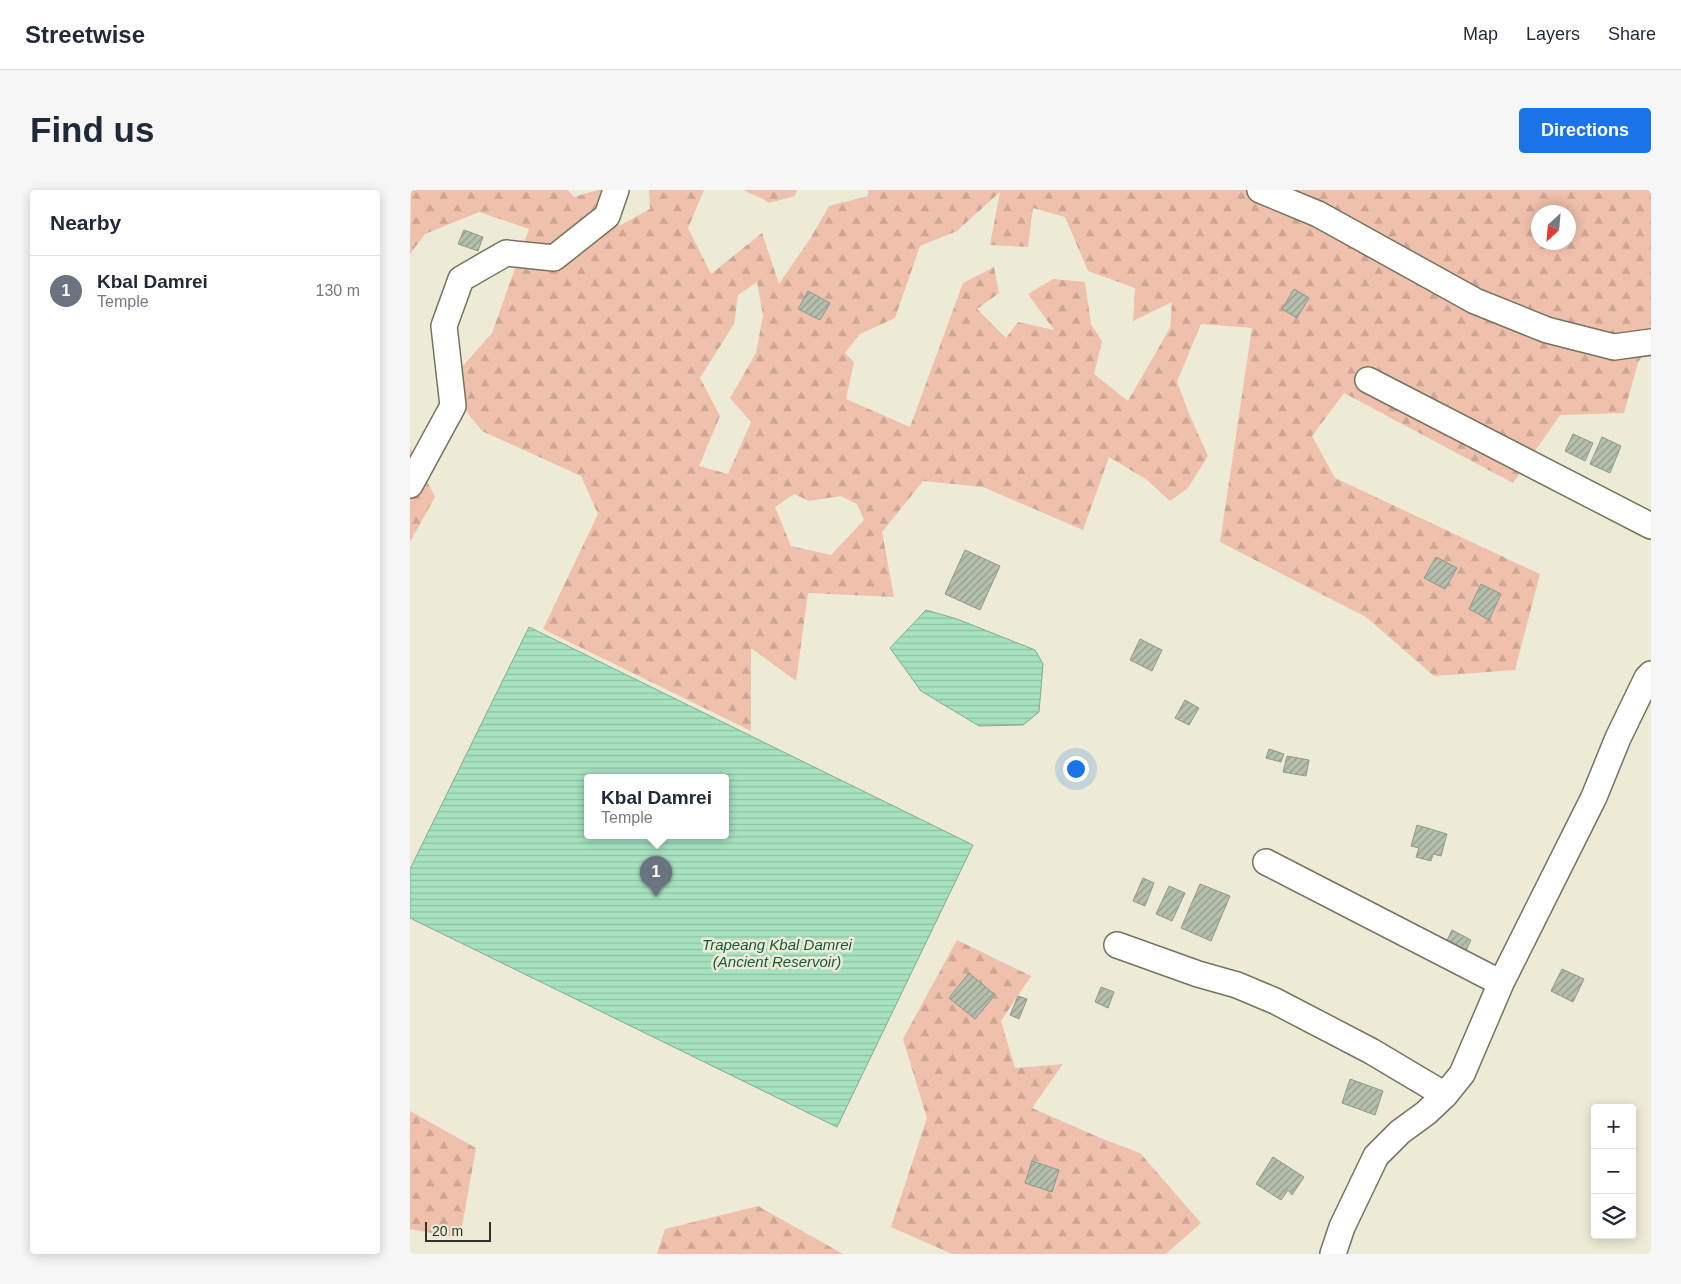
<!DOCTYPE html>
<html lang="en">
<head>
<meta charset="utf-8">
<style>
  :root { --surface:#fff; --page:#f6f6f7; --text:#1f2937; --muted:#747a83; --line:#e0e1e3; --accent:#1a73e8 }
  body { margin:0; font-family:Helvetica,sans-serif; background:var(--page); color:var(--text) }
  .controls { position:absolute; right:15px; bottom:15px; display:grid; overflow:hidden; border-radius:5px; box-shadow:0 2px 12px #0003 }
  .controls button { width:45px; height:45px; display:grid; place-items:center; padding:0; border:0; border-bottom:1px solid var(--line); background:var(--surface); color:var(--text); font:25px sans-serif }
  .compass { position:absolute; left:1121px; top:15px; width:45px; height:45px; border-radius:50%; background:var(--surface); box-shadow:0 2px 12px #0003; rotate:206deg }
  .scale { position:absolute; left:15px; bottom:12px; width:66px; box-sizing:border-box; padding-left:5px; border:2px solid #32322a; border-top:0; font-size:14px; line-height:18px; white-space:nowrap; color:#32322a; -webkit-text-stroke:4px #edebd6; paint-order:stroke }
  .you { position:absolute; left:665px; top:578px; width:18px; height:18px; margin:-12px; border:4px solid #fff; border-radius:50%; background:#1a73e8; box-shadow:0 0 0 8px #1a73e833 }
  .badge { display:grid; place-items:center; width:32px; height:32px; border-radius:50%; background:var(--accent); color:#fff; font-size:16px; font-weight:700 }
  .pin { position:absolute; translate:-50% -41px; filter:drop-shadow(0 1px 2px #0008) }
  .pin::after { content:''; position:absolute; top:26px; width:18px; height:15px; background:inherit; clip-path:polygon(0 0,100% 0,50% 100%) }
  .popup { position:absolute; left:174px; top:584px; width:145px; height:65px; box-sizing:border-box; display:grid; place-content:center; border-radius:5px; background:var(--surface); filter:drop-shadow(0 1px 4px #0005); font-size:16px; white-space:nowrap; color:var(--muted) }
  .popup b { font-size:19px; color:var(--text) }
  .popup::after { content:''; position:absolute; left:50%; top:100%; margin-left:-10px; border:10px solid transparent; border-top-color:var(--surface) }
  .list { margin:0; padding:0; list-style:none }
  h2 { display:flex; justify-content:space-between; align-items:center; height:65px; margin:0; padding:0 20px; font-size:21px }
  h2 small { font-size:16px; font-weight:400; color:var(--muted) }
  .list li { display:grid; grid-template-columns:32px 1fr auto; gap:15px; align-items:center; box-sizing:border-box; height:70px; padding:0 20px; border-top:1px solid var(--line) }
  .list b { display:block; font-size:19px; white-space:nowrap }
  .list p { margin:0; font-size:16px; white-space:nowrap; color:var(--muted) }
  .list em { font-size:16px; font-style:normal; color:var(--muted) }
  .icon { flex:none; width:28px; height:28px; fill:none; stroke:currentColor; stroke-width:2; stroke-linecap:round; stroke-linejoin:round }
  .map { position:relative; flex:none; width:1241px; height:1064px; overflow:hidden; border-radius:5px }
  header { display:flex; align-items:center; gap:30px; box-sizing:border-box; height:70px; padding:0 25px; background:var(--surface); border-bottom:1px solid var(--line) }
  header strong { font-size:24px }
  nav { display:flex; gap:28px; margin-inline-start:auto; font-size:18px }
  .intro { display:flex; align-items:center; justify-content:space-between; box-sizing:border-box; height:120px; padding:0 30px }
  h1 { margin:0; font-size:35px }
  .button { padding:12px 22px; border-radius:5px; background:var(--accent); color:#fff; font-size:18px; font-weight:700 }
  main { display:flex; gap:30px; padding:0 30px }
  aside { flex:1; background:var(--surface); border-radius:5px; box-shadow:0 2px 12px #0003 }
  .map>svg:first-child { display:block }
</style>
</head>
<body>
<header>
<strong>Streetwise</strong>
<nav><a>Map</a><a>Layers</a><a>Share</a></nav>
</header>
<div class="intro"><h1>Find us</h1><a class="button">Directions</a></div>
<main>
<aside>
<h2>Nearby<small></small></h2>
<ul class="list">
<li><span class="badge" style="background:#6b7280">1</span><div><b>Kbal Damrei</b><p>Temple</p></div><em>130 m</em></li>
</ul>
</aside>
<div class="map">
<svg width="1241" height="1064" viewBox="0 0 1241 1064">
  <defs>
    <pattern id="forest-firs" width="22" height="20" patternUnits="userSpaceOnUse" patternTransform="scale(1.25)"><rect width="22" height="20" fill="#efc0ac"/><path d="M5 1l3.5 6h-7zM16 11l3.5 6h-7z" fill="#cda594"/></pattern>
    <pattern id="water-rules" width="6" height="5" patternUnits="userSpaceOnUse" patternTransform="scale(1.25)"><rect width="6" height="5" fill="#a6e1c0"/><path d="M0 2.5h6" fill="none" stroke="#8fc2a5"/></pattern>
    <pattern id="building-hatch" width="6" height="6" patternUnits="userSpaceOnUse" patternTransform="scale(1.25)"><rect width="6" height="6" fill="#b5bfad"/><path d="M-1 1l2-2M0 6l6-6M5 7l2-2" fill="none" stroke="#949c8d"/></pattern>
  </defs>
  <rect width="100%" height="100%" fill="#edebd6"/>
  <path fill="url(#forest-firs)" fill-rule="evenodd" d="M1,0H158L164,7L188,0H202L209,36L240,19L239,0H294L278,38L301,84L352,43L369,94L400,49L419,16L458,6V0H1241V149L1228,173L1214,223L1150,225L1103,293L934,203L902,246L925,288L1130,384L1105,480L1024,486L956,427L810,352L842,138L791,134L767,192L780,226L798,266L778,298L760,311L737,290L699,267L673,340L573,297L513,291L472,342L484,407L398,403L386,491L341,458V541L133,439L188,324L171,286L72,241L36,195L82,143L119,39L69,22L15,44L0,64ZM590,2L580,55L618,57L623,18L655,27L678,81L725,98L723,131L762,112L760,138L718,211L684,184L692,151L681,134L675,92L643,89L618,104L644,140L608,132L596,148L567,119L589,103L584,77L553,93L500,237L436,209L444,172L435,163L450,144L485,128L510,56L547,41ZM1128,22H1158V52H1128ZM347,92L353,126L346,163L320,208L341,232L318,284L289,276L310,226L290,188L324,134L328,105ZM384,304L399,311L431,306L447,314L454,330L421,365L381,356L365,317Z
    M333,0H387L385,6L359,13L353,9Z
    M0,257L25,307L0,352Z
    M547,750L621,786L591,831L605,878L653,874L622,918L693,949L730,963L791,1033L756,1064H542L481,1037L517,928L493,849Z
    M0,921L66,958L50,1048L0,1039Z
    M348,1016L433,1064H247L255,1039Z"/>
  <path fill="url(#water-rules)" stroke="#83ac93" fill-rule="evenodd" d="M516,420L547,429L625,460L633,474L629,522L613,535L569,536L511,501L480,458Z
    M119,437L563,655L427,937L0,728V679ZM177,588H315V646H177Z"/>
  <path fill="url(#building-hatch)" stroke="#909988" d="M54,40L73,47L68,61L48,54Z
    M884,99L899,108L887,128L872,119Z
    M398,101L420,113L410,130L388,119Z
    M1163,244L1183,253L1175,271L1155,261Z
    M1192,247L1211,256L1200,283L1180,274Z
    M555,360L590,376L570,420L535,404Z
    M1026,367L1047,378L1035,399L1014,388Z
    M1071,394L1091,404L1079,430L1059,419Z
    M730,449L752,460L742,481L720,470Z
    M775,510L789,518L779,535L765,528Z
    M859,559L874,564L871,572L856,568Z
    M877,566L899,570L896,586L873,582Z
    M1007,635L1037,644L1031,666L1023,664L1021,671L1006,667L1009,658L1001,656Z
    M733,688L744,693L735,716L723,711Z
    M790,694L820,706L801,751L771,738Z
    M759,696L775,703L762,731L746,724Z
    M1042,740L1061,750L1052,769L1033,759Z
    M1152,779L1174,789L1163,812L1141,801Z
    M559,783L585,805L565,829L539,808Z
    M691,797L704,802L698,818L685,812Z
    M608,806L617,809L609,829L600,825Z
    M940,889L973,901L965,925L932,913Z
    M863,967L894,987L882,1005L878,1000L871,1010L846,994Z
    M622,971L649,980L642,1002L615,993Z"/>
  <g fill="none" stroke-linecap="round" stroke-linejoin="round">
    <defs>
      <path id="minor" d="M850,0L908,24L1065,111L1137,140L1204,157L1241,152
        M958,190L1241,336
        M0,295L43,216L34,136L51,89L96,63L144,68L197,26L206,0
        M856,672L1091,793
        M707,755L788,784L827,795L865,811L961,861L1035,905
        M923,1064L932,1037L966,966L990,942L1016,923L1035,905L1052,884L1091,793L1184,607L1208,548L1237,488L1241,484"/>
    </defs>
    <use href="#minor" stroke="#757360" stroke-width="28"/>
    <use href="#minor" stroke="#fff" stroke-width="25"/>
  </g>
  <g text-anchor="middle" stroke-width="5" stroke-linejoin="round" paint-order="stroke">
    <g font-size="15" font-style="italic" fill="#155a3c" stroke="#edebd6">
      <text x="367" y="760">Trapeang Kbal Damrei<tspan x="367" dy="17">(Ancient Reservoir)</tspan></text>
    </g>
  </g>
</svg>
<div class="controls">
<button>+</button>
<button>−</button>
<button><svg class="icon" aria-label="layers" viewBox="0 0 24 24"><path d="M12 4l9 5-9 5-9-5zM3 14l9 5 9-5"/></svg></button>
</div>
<svg class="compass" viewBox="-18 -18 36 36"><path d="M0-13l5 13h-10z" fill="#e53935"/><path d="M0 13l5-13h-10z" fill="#747a83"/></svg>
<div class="scale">20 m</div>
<div class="you"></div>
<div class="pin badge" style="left:246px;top:707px;background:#6b7280">1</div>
<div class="popup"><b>Kbal Damrei</b>Temple</div>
</div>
</main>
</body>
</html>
